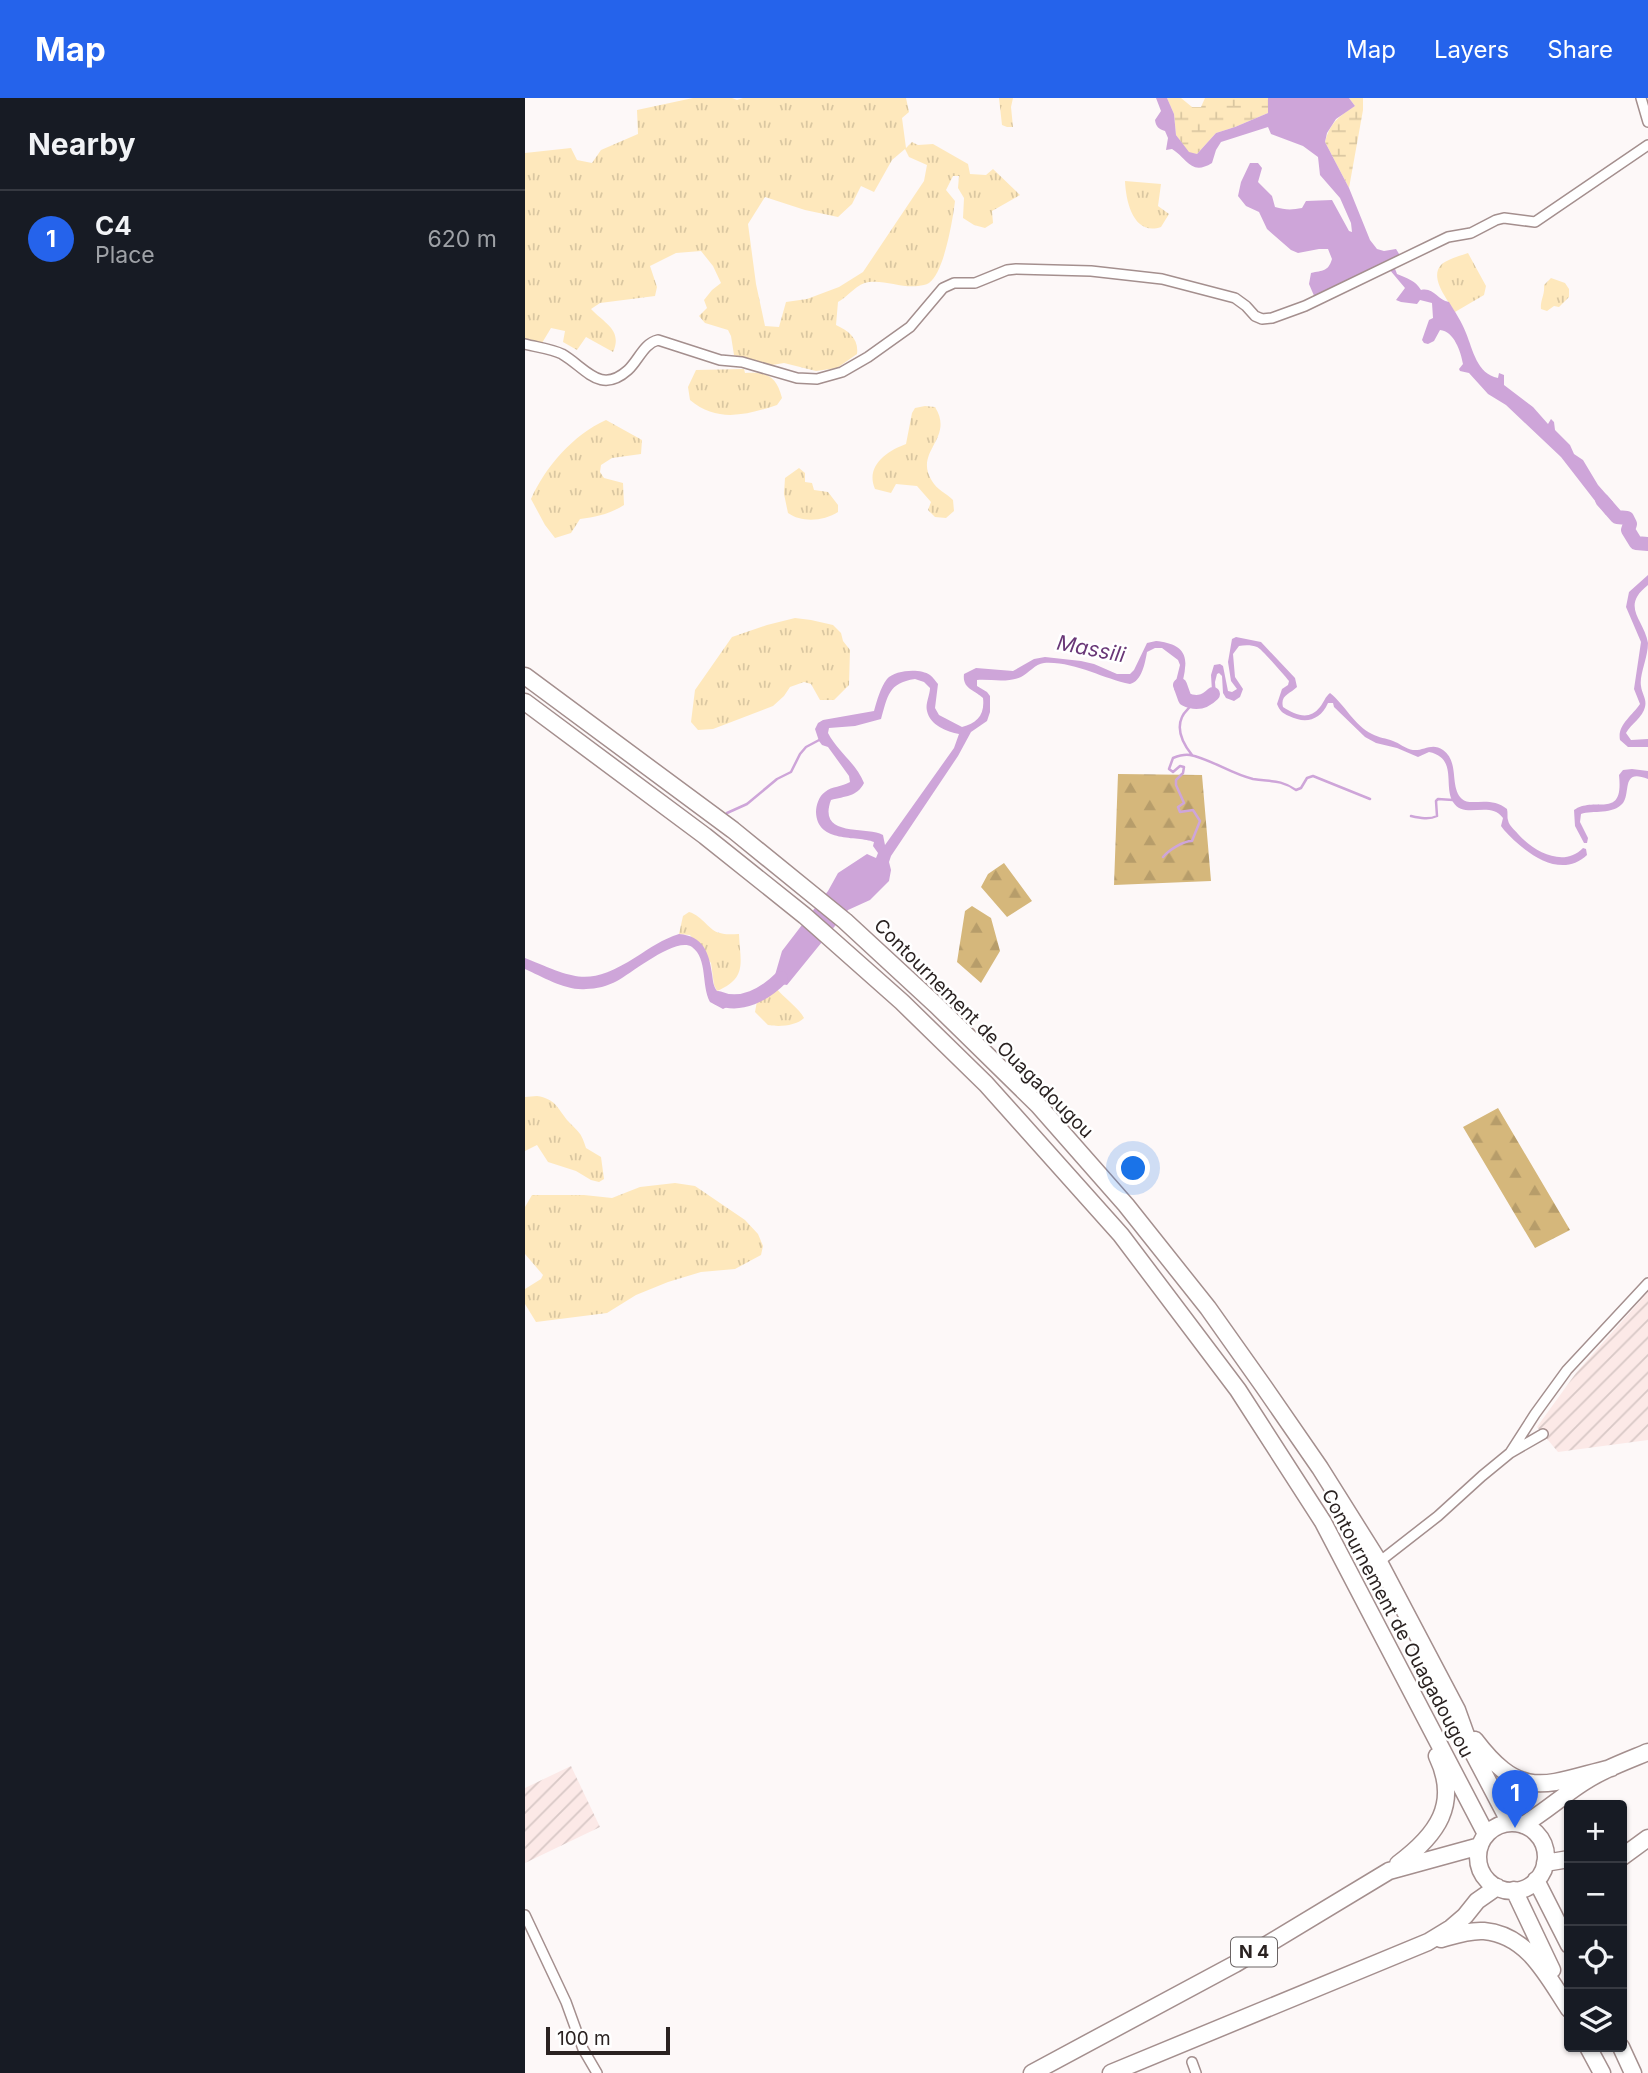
<!DOCTYPE html>
<html lang="en">
<head>
<meta charset="utf-8">
<style>
  :root { --surface:#171b24; --page:#20242c; --text:#f1f3f6; --muted:#9ea1a6; --line:#363941; --accent:#2563eb }
  body { margin:0; font-family:Inter,sans-serif; background:var(--page); color:var(--text) }
  .controls { position:absolute; right:21px; bottom:21px; display:grid; overflow:hidden; border-radius:7px; box-shadow:0 2px 5px #0004 }
  .controls button { width:63px; height:63px; display:grid; place-items:center; padding:0; border:0; border-bottom:2px solid var(--line); background:var(--surface); color:var(--text); font:35px sans-serif }
  .scale { position:absolute; left:21px; bottom:18px; width:124px; box-sizing:border-box; padding-left:7px; border:4px solid #2a2221; border-top:0; font-size:19px; line-height:24px; white-space:nowrap; color:#2a2221; -webkit-text-stroke:5px #fff; paint-order:stroke }
  .you { position:absolute; left:609px; top:1071px; width:24px; height:24px; margin:-18px; border:5px solid #fff; border-radius:50%; background:#1a73e8; box-shadow:0 0 0 10px #1a73e833 }
  .badge { display:grid; place-items:center; width:46px; height:46px; border-radius:50%; background:var(--accent); color:#fff; font-size:23px; font-weight:700 }
  .pin { position:absolute; translate:-50% -58px; filter:drop-shadow(0 2px 4px #0008) }
  .pin::after { content:''; position:absolute; top:37px; width:24px; height:21px; background:inherit; clip-path:polygon(0 0,100% 0,50% 100%) }
  .list { margin:0; padding:0; list-style:none }
  h2 { display:flex; justify-content:space-between; align-items:center; height:91px; margin:0; padding:0 28px; font-size:30px }
  h2 small { font-size:23px; font-weight:400; color:var(--muted) }
  .list li { display:grid; grid-template-columns:46px 1fr auto; gap:21px; align-items:center; box-sizing:border-box; height:98px; padding:0 28px; border-top:2px solid var(--line) }
  .list b { display:block; font-size:26px; white-space:nowrap }
  .list p { margin:0; font-size:23px; white-space:nowrap; color:var(--muted) }
  .list em { font-size:23px; font-style:normal; color:var(--muted) }
  .icon { flex:none; width:38px; height:38px; fill:none; stroke:currentColor; stroke-width:2; stroke-linecap:round; stroke-linejoin:round }
  .map { position:relative; flex:none; width:1123px; height:1975px; overflow:hidden }
  header { display:flex; align-items:center; gap:42px; box-sizing:border-box; height:98px; padding:0 35px; background:var(--accent); color:#fff }
  header strong { font-size:33px }
  nav { display:flex; gap:38px; margin-inline-start:auto; font-size:24px }
  main { display:flex }
  aside { flex:1; background:var(--surface) }
  .map>svg:first-child { display:block }
</style>
</head>
<body>
<header>
<strong>Map</strong>
<nav><a>Map</a><a>Layers</a><a>Share</a></nav>
</header>
<main>
<aside>
<h2>Nearby<small></small></h2>
<ul class="list">
<li><span class="badge">1</span><div><b>C4</b><p>Place</p></div><em>620 m</em></li>
</ul>
</aside>
<div class="map">
<svg width="1123" height="1975" viewBox="0 0 1123 1975">
  <defs>
    <pattern id="industrial-furrows" width="10" height="10" patternUnits="userSpaceOnUse" patternTransform="scale(1.75)"><rect width="10" height="10" fill="#fce9e7"/><path d="M-1 1l2-2M0 10L10 0M9 11l2-2" fill="none" stroke="#d8c8c6"/></pattern>
    <pattern id="grass-tufts" width="24" height="20" patternUnits="userSpaceOnUse" patternTransform="scale(1.75)"><rect width="24" height="20" fill="#fee8bc"/><path d="M3 7l-1-3M5 7V3M7 7l1-3M15 17l-1-3M17 17v-4M19 17l1-3" fill="none" stroke="#dac7a1"/></pattern>
    <pattern id="forest-firs" width="22" height="20" patternUnits="userSpaceOnUse" patternTransform="scale(1.75)"><rect width="22" height="20" fill="#d5b77b"/><path d="M5 1l3.5 6h-7zM16 11l3.5 6h-7z" fill="#b79d6a"/></pattern>
    <pattern id="wetland-marsh" width="20" height="14" patternUnits="userSpaceOnUse" patternTransform="scale(1.75)"><rect width="20" height="14" fill="#fee8bc"/><path d="M1 5h8M5 5V1M11 12h8M15 12V8" fill="none" stroke="#dac7a1"/></pattern>
  </defs>
  <rect width="100%" height="100%" fill="#fdf8f8"/>
  <path fill="url(#industrial-furrows)" d="M1123,1194V1342L1033,1354L1012,1329L1051,1275Z
    M46,1668L75,1729L0,1765V1690Z"/>
  <path fill="url(#grass-tufts)" fill-rule="evenodd" d="M168,0H207L212,2L218,0H381L384,14L377,20L381,50L387,44L393,47L408,46L443,66L445,76L461,77L468,71L495,97L467,113L468,125L460,130L449,127L438,120L439,100L433,90L434,78H428L421,92L430,103C428,121 419,175 404,185C401,187 397,187 393,188C377,190 360,182 344,184C332,185 324,198 313,204L311,227C324,233 334,241 332,256L312,270L291,273L259,265L247,267L209,257L206,238L203,232L180,225L174,218L182,210L179,202L187,192L196,185L188,168L176,153L151,155L125,168L132,189L130,198L75,205L66,211C79,225 98,232 88,254L61,239L52,252L38,244L40,233L26,230L14,250L0,246V55L46,50L52,62L67,65L76,52L113,36L112,12ZM380,51L384,59L402,67L399,83L338,174L314,189L282,201L261,204L254,229L240,228L231,186L223,126L240,99L280,112L313,119L327,106L336,88L349,94L367,62Z
    M474,0H488L486,9L488,29H482L477,27Z
    M600,83L636,86L633,108L644,116L636,129C609,138 601,105 600,83Z
    M943,155L961,188L959,197L930,214C923,202 904,180 916,167C922,161 935,158 943,155Z
    M1026,180L1040,185L1044,191V199L1034,209L1029,208L1022,213L1016,211C1015,202 1020,197 1019,187Z
    M219,271L220,275C242,274 251,277 257,300L252,307C222,317 192,325 165,302L163,289L171,272Z
    M400,308L410,309C430,341 388,353 407,383C412,392 421,395 428,402L429,413L421,420L410,419L403,412L406,404L392,388L371,386L366,395L350,391C340,368 362,353 381,346L387,315L390,310Z
    M81,322L117,342L116,356L87,360L76,367L75,374L79,380L98,385L99,407C85,416 71,419 55,421L46,435L30,440L20,427L6,401C21,368 48,337 81,322Z
    M274,370L280,375V384L287,385L289,392L303,394L313,407V414C299,423 277,425 263,415L259,396L260,380Z
    M270,520L286,522L308,527L316,535L318,543L325,552L324,587L309,602H295L286,586L279,584L265,589L259,598L248,608L188,631L173,632L166,624L170,592L207,539L242,527Z
    M164,814C178,818 184,833 195,835C200,837 208,836 214,836C215,864 223,880 192,893L189,887L186,865L165,837L154,836L158,818Z
    M251,890C258,899 275,911 279,920C271,928 254,929 243,927L230,914L233,898L242,892L244,893Z
    M12,998C30,1001 32,1009 42,1022C53,1034 56,1033 61,1050L76,1059L79,1081L74,1084L66,1082L51,1073L23,1064L12,1047L0,1053V999Z
    M150,1085L170,1088L220,1122L233,1136L238,1148L236,1157L210,1171L176,1174L143,1184L111,1197L82,1215L11,1224L0,1206V1191L16,1181L18,1177L0,1156V1109L7,1097H59L87,1100L115,1089Z"/>
  <path fill="url(#forest-firs)" d="M593,676L677,677L686,783L589,787Z
    M479,765L507,803L482,819L456,789L463,776Z
    M447,808L466,820L475,853L456,885L432,864L440,813Z
    M973,1010L1045,1132L1010,1150L938,1029Z"/>
  <path fill="url(#wetland-marsh)" d="M642,0H656L667,9H676L680,0H743V15L710,29L691,35L672,56L664,55L651,37L649,16Z
    M824,0H838V12L824,90L800,44C804,26 814,18 830,8Z"/>
  <path fill="#cea5d9" fill-rule="evenodd" d="M631,0H642L649,16L651,37L664,54L672,56L691,35L710,29L743,15V0H824L830,8L811,21L802,35L800,44L824,90L845,142L852,151L859,153L871,151L876,159L790,200L784,186L786,175C798,172 803,174 807,161L803,151H794L773,155L766,152L742,131L734,114L721,108L713,98L716,84L725,65H733L737,70L733,84L747,98L750,109C760,112 767,112 777,110L781,103L807,102L824,133L827,134L826,125L815,100L795,77L793,59L778,48L746,36L743,29L696,44L691,52L687,65C666,78 663,61 647,51L641,52L643,40L640,33C634,31 631,29 630,22L636,13Z
    M869,168L872,176C882,180 891,183 896,192C909,189 912,202 924,204C930,214 937,224 941,235C948,252 952,276 973,280L974,275L979,277V287L1008,309L1023,326L1026,321L1029,324L1030,332L1045,347L1049,356L1058,362L1073,387L1088,404L1090,415L1088,417L1085,414L1081,417L1036,359L981,307L963,296L944,275L935,273L934,271L938,266C936,254 929,233 915,232L909,243L903,246L899,245L897,242L904,222L908,220L907,205L895,202L892,206L876,204L871,202L880,190L864,171Z
    M1123,477V487C1095,509 1119,521 1123,545C1123,560 1114,577 1116,588C1117,596 1122,601 1120,609C1118,619 1106,626 1101,635L1106,642L1123,641V649H1103L1095,642C1092,627 1107,618 1115,606L1109,591L1116,544L1101,509L1104,494Z
    M711,539L736,544L770,580L772,589C765,596 755,597 758,609C771,617 784,623 795,609C799,604 800,599 805,595C820,607 829,627 847,636C854,640 861,640 868,643C874,645 881,651 888,652C899,653 907,644 918,652C935,664 924,689 937,701C945,709 965,697 982,711C983,715 982,719 983,722C984,728 990,732 993,736C1009,754 1039,770 1058,750L1061,751L1062,757C1035,783 998,753 979,732L976,728L978,720C965,702 939,722 928,704C918,688 933,660 904,654L893,659L872,650L851,645L840,639L809,609L808,605H803C795,623 780,626 764,618C757,615 755,613 752,606L757,591L763,587L764,583C759,577 736,550 732,549C727,547 720,547 714,548L708,556L710,579L718,591L715,599L709,603L701,600L698,595L697,578L694,575L692,576L690,584L691,597C685,603 680,607 672,606V600L687,593L686,577L689,567L695,566L698,568L703,593L707,594L712,591L706,583L703,564L707,541Z
    M631,543C648,545 663,550 660,570C660,576 657,582 658,588C659,594 663,598 663,604H657L649,591L655,567L653,562L637,550H630L622,554C620,565 617,583 605,586C578,581 549,563 519,565C510,566 504,575 496,579C482,585 466,581 452,582V588L462,594L465,598V614L462,623L446,634L433,658L366,758L364,764L366,772L364,783L345,802L323,812L262,887L256,886L243,894L242,891L248,884L257,853L303,793L313,775L342,756L351,760L353,755L348,748L349,744C332,737 292,746 291,714C291,707 294,698 300,694C307,688 317,689 325,684L324,678L303,649L297,647L294,643L290,631L293,625L298,622L349,613C352,603 355,590 362,581C370,572 395,570 405,577C408,579 411,584 413,586L410,610L414,617L437,629C452,625 460,617 458,600C450,592 437,591 439,576L451,570L488,573L509,561L520,559L556,563L569,566L592,576H605L609,572L622,545ZM390,581L399,584L405,590C405,597 400,606 402,613C405,627 422,634 434,636L429,650L360,747L358,737C341,728 292,740 306,702C320,698 332,699 339,685C331,665 313,654 303,635L304,630L330,628L356,621C363,598 363,585 390,581Z
    M1107,671L1123,673V681C1096,670 1106,694 1098,705C1088,717 1068,712 1056,716L1055,724L1063,740L1062,745H1059L1050,728L1049,712C1070,697 1099,723 1094,677L1098,672Z
    M154,836C178,838 184,854 187,876C188,882 188,888 192,893C196,897 203,898 208,900L210,905L208,906H204L202,909L198,911L185,904C176,887 183,861 167,849C151,838 107,875 92,883C83,888 71,891 61,891C41,893 18,879 0,871V860C50,880 62,890 111,859C125,850 138,841 154,836Z"/>
  <g fill="none" stroke-linecap="round" stroke-linejoin="round">
    <path stroke="#cea5d9" stroke-width="2.5" d="M667,605C665,611 660,612 657,619C651,632 659,647 667,657
      M202,715L222,706L252,681L266,674L275,656L281,649L296,641
      M886,718C895,720 904,722 912,718L911,703L913,701L928,702
      M638,759C644,752 658,743 667,743L675,723L668,712L655,714L653,709L659,705L651,687V682L658,675L659,669L655,668L648,674L644,671L648,660C653,658 659,656 665,657C686,661 706,676 728,681C745,684 755,681 771,692L776,690L782,680L788,678L845,701"/>
    <path stroke="#cea5d9" stroke-width="14" d="M1077,402L1092,419L1102,420L1105,426L1103,432L1111,445L1123,446
      M655,587L660,601C670,606 679,605 688,596
      M193,900C216,910 240,896 256,880"/>
    <defs>
      <path id="street" d="M1116,0L1123,24
        M0,246C11,249 27,251 37,256C61,270 75,297 103,272C113,263 119,245 133,242L195,262L217,264L272,280L292,281L317,274L343,259L385,229L418,190L429,185H450L482,172L491,171L566,173L637,181L710,200L721,208L730,218L737,221L747,220L780,208L923,139L946,135L971,122L979,120L1010,124L1123,47
        M985,1355L1010,1316L1042,1272L1123,1185
        M854,1464L913,1418L957,1378L985,1355L1018,1336
        M0,1817L41,1904L58,1951L72,1975
        M667,1964L671,1975"/>
      <path id="highway" d="M0,578L208,732L320,823L411,907L513,1007L601,1107L683,1210L739,1289L795,1370L854,1464L932,1612L946,1651L985,1725
        M0,604L180,738L280,818L377,904L461,986L596,1137L713,1292L798,1424L961,1736
        M950,1642C997,1704 1021,1686 1086,1670
        M953 1759a34 34 0 1 1 68 0a34 34 0 1 1-68 0Z
        M998,1727C1018,1715 1034,1701 1053,1688C1074,1673 1099,1664 1123,1654
        M1097,1759L1123,1740
        M1020,1765L1044,1761
        M873,1766C912,1737 935,1706 912,1658
        M1011,1782L1044,1847
        M989,1792L1027,1872
        M916,1841C930,1837 944,1832 959,1833C1003,1837 1022,1878 1044,1911
        M1063,1949L1077,1975
        M1096,1949L1108,1975
        M507,1975L710,1866L864,1773L955,1748
        M586,1975L903,1844L926,1830L940,1818L952,1803L972,1789"/>
    </defs>
    <use href="#street" stroke="#a48f8e" stroke-width="12"/>
    <use href="#highway" stroke="#a48f8e" stroke-width="19"/>
    <use href="#street" stroke="#fff" stroke-width="9"/>
    <use href="#highway" stroke="#fff" stroke-width="16"/>
  </g>
  <g text-anchor="middle" stroke-width="5" stroke-linejoin="round" paint-order="stroke">
    <rect fill="#fff" stroke="#6a6464" stroke-width="2" x="706" y="1839.5" width="46" height="29" rx="5"/>
    <g font-size="18" font-weight="bold" fill="#2a2221">
      <text x="729" y="1860">N 4</text>
    </g>
    <g font-size="19" fill="#2a2221" stroke="#fff">
      <text transform="translate(459 930) rotate(45)" y="7">Contournement de Ouagadougou</text>
      <text transform="translate(873 1525) rotate(62)" y="7">Contournement de Ouagadougou</text>
    </g>
    <g font-size="21" font-style="italic" fill="#693777" stroke="#fff">
      <text transform="translate(566 551) rotate(11)" y="7">Massili</text>
    </g>
  </g>
</svg>
<div class="controls">
<button>+</button>
<button>−</button>
<button><svg class="icon" aria-label="locate" viewBox="0 0 24 24"><circle cx="12" cy="12" r="6"/><path d="M12 2v4M12 18v4M2 12h4M18 12h4"/></svg></button>
<button><svg class="icon" aria-label="layers" viewBox="0 0 24 24"><path d="M12 4l9 5-9 5-9-5zM3 14l9 5 9-5"/></svg></button>
</div>
<div class="scale">100 m</div>
<div class="you"></div>
<div class="pin badge" style="left:990px;top:1730px">1</div>
</div>
</main>
</body>
</html>
